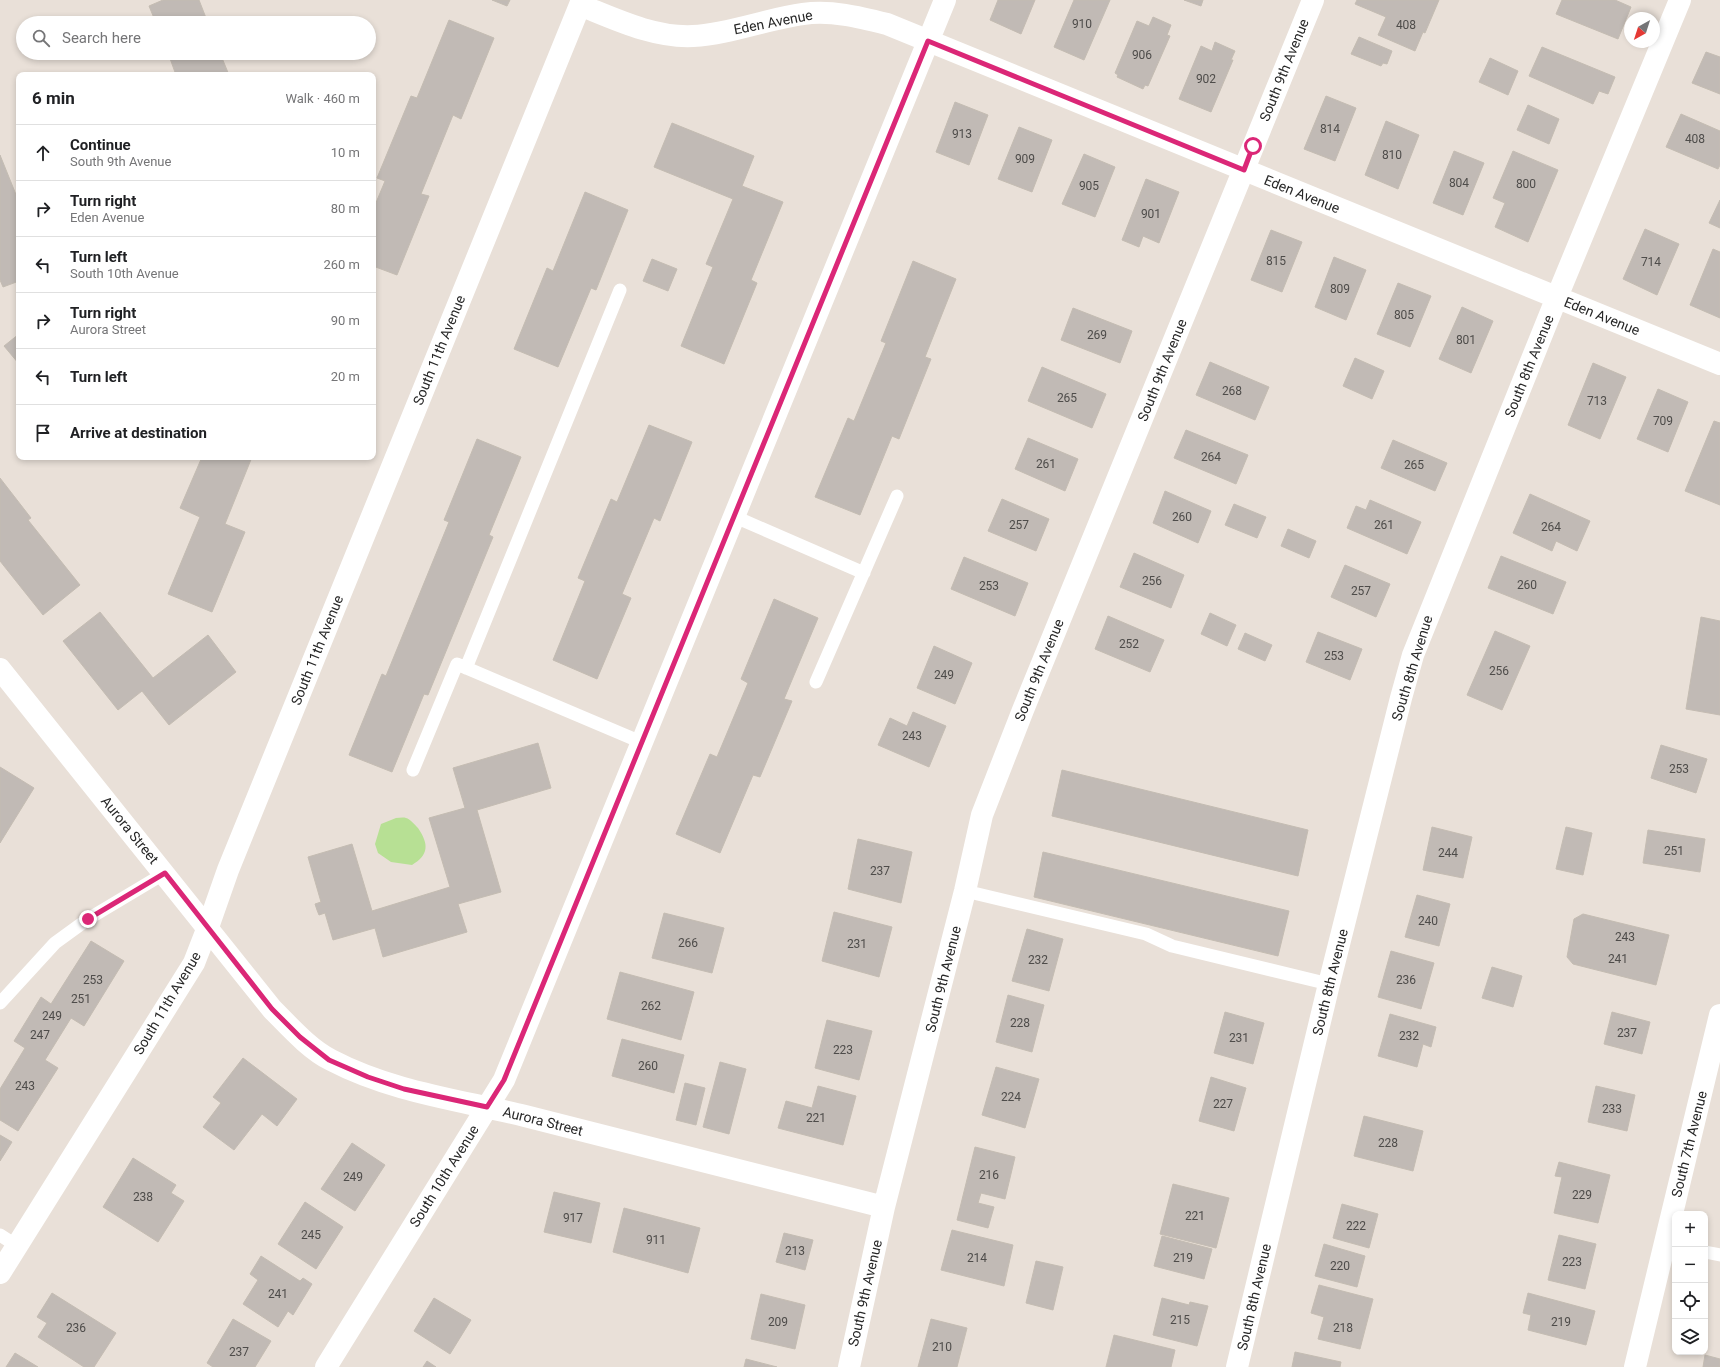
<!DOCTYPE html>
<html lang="en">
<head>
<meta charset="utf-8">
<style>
  :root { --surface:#fff; --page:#f2f2f2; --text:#202124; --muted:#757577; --line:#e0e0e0 }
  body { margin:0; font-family:Roboto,sans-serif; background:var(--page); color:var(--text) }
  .controls { position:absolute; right:12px; bottom:12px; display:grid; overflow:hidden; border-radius:8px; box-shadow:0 2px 6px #0003 }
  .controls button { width:36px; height:36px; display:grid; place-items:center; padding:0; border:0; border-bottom:1px solid var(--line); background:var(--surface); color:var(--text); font:20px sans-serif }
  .compass { position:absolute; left:1624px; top:12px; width:36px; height:36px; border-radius:50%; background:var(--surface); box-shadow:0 2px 6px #0003; rotate:219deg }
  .stop { position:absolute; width:12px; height:12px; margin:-9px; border:3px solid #db2777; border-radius:50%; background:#fff }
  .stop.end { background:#db2777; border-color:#fff; box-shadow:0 1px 4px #0008 }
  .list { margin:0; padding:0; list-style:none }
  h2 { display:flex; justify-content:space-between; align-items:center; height:52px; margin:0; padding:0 16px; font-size:17px }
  h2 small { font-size:13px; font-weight:400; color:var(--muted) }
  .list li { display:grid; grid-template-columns:26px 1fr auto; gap:12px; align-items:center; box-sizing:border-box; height:56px; padding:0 16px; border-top:1px solid var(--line) }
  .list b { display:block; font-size:15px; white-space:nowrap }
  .list p { margin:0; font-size:13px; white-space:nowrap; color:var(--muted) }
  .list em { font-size:13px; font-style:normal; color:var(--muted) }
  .icon { flex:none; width:22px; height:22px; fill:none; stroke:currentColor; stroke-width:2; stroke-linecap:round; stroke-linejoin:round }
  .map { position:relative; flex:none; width:1720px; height:1367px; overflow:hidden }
  .search { position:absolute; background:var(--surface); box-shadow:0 2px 6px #0003; left:16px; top:16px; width:360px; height:44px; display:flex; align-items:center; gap:10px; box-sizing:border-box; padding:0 14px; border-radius:22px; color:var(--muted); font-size:15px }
  .panel { position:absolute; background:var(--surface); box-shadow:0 2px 6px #0003; left:16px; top:72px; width:360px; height:388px; border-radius:8px }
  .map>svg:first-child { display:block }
</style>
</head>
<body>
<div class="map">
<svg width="1720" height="1367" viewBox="0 0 1720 1367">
  <rect width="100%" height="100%" fill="#e9e0d8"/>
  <path fill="#b7e094" d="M396,818C399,818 403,817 406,818C410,819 415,825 418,828C429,844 429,855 412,865L391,862L378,853L375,844L381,824Z"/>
  <path fill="#c1bab5" stroke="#c4bcb2" d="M163,0H199L208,23H156L149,6Z
    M492,0H510L507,6Z
    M998,0H1035L1021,34L990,20Z
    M1074,0H1110L1084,60L1054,47Z
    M1184,0H1203L1201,6Z
    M1357,0H1439L1425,33L1423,32L1415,51L1378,35L1386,17L1355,4Z
    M1562,0H1615L1631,7L1618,39L1556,14Z
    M1153,17L1171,25L1167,35L1170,36L1148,86L1145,85L1143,89L1117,77L1118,75L1115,73L1137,21L1149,26Z
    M449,20L494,38L461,119L453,115L421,194L429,196L397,275L373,266V210L385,181L377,178L411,96L417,98Z
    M1359,37L1392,51L1387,64L1383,63L1381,66L1351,54Z
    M1215,42L1235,51L1231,60H1233L1211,112L1179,99L1201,46L1212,51Z
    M1542,47L1615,77L1608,94L1599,91L1593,104L1529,76Z
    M1706,52L1720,57V94L1692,83Z
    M168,53H220L229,75H176Z
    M1490,58L1518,71L1508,95L1479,82Z
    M1326,96L1356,108L1335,161L1304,149Z
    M955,102L988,115L969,165L936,152Z
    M1528,105L1559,119L1549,144L1517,130Z
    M1681,114L1720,131V165L1718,169L1666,147Z
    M1386,121L1419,135L1398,189L1365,175Z
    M672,123L754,156L742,186L783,202L751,280L757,283L724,364L681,346L713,267L706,264L733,199L654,167Z
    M1019,127L1052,140L1032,192L998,179Z
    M1454,151L1484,163L1463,215L1433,203Z
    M1513,151L1558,170L1528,242L1495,227L1505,203L1493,198Z
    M1084,154L1115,167L1095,217L1062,204Z
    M0,155L19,202V281L3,287L0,280Z
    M1146,179L1179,192L1159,243L1143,236L1139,247L1122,240Z
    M585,192L628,210L596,290L591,288L558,367L514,349L547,268L553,271Z
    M1720,200V228L1709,223Z
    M1645,229L1679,244L1657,295L1623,279Z
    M1271,230L1302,242L1282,292L1251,280Z
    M1713,249L1720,252V318L1690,305Z
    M1334,257L1366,270L1346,320L1315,307Z
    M652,259L677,269L668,291L643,281Z
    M913,261L956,279L925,357L931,359L899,439L892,436L860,515L815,497L848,418L854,421L886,343L881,341Z
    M1398,283L1431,296L1410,347L1377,334Z
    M1462,307L1493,321L1471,373L1439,359Z
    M1073,308L1132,331L1120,363L1061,340Z
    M19,334V364L4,346Z
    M1355,358L1384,371L1372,399L1343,386Z
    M1210,362L1269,387L1255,420L1196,395Z
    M1593,363L1626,377L1600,439L1568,425Z
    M1042,367L1106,394L1092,428L1028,401Z
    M1658,389L1688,402L1668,452L1637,439Z
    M1714,421L1720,423V505L1685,491Z
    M649,425L692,442L660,521L654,518L622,594L631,598L597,679L553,660L585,581L578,578L611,499L617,502Z
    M1186,430L1248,455L1236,484L1174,458Z
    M1028,438L1078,459L1065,491L1015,469Z
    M477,439L521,457L489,535L493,537L428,695L424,694L392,772L349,755L382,674L386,676L449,522L444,520Z
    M1393,440L1447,463L1435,491L1381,468Z
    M202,457H252L225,524L245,532L212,612L168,594L200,517L180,508Z
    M0,478L31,518L28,520L80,585L43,615L0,561Z
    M1165,491L1211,511L1198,543L1153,523Z
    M1530,494L1590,521L1577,551L1556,541L1552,551L1513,533Z
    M1002,499L1049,519L1036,551L988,531Z
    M1370,500L1421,522L1407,554L1347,528L1356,506L1366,510Z
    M1234,504L1266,517L1257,538L1225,525Z
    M1288,529L1316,541L1309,558L1281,546Z
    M1134,553L1184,575L1171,608L1120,587Z
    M1501,556L1566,582L1553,614L1488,588Z
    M964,557L1028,583L1015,616L951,589Z
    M1345,565L1390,584L1376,617L1331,597Z
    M774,599L818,618L784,699L792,701L760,777L753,775L720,853L676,834L710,754L717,757L748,683L741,679Z
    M100,612L153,678L208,635L236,672L169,725L142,691L118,710L63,641Z
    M1210,613L1236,625L1227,646L1201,634Z
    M1108,616L1164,640L1150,672L1095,649Z
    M1701,617L1720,621V715L1686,709Z
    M1495,631L1530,646L1502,710L1467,695Z
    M1318,632L1362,649L1350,680L1306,662Z
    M1245,633L1272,645L1265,661L1238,649Z
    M934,646L972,663L955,704L917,688Z
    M913,712L946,726L929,767L878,745L890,718L907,726Z
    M538,743L551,788L477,810L501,892L458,904L467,932L383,957L375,928L333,940L325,913L319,915L317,910L315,904L321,902L308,857L352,844L372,911L450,887L429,818L465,808L453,768Z
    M1661,745L1707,759L1696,793L1651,778Z
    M0,767L34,788L0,843Z
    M1062,770L1308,830L1298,876L1052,816Z
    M1432,827L1472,837L1463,878L1423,870Z
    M1566,827L1592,833L1583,875L1556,869Z
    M1648,830L1705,839L1700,872L1643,863Z
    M858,839L912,852L901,903L848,889Z
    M1043,852L1289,911L1278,956L1034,897Z
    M1417,895L1450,904L1439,946L1405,937Z
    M834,912L892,927L879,977L822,961Z
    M664,913L724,928L712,973L652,958Z
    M1583,914L1669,935L1656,985L1573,964L1567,957L1574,919Z
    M1027,929L1063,939L1049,991L1012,981Z
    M91,941L124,961L84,1026L71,1018L45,1060L58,1068L18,1131L0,1120V1089L25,1048L14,1041L41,997L51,1004Z
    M1391,951L1434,963L1421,1009L1378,997Z
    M1492,967L1522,976L1513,1007L1482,998Z
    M620,972L694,992L681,1040L607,1019Z
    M1008,995L1044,1005L1032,1052L996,1042Z
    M1225,1012L1264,1023L1253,1064L1214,1053Z
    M1612,1012L1650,1022L1642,1054L1604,1044Z
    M1390,1014L1436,1027L1431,1047L1423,1044L1417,1067L1378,1056Z
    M827,1020L872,1031L859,1080L815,1068Z
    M622,1039L684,1055L674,1093L612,1076Z
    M243,1058L297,1099L277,1126L262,1114L234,1150L203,1127L221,1103L213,1097Z
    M720,1062L746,1069L729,1134L703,1127Z
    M996,1067L1039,1079L1025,1128L982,1115Z
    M1211,1077L1246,1088L1234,1131L1199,1121Z
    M685,1083L705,1088L696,1125L676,1120Z
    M818,1086L856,1096L843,1145L778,1128L786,1101L812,1108Z
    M1596,1086L1635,1095L1627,1131L1588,1122Z
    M1364,1116L1423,1131L1413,1171L1354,1156Z
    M0,1135L12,1142L0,1161Z
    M352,1143L385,1165L355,1211L321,1189Z
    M975,1147L1015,1157L1005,1199L981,1193L978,1203L994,1207L988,1228L957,1220Z
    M133,1158L176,1185L171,1193L184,1201L158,1242L103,1207Z
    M1559,1162L1610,1175L1598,1223L1554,1213L1562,1177L1555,1176Z
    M1173,1184L1229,1198L1216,1248L1160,1234Z
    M554,1192L600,1203L591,1243L544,1232Z
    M305,1202L343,1227L316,1269L278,1244Z
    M1342,1204L1378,1214L1369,1248L1333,1238Z
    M624,1208L700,1228L688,1273L613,1252Z
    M952,1230L1013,1245L1004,1286L941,1270Z
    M784,1233L813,1240L805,1270L776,1262Z
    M1559,1235L1596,1244L1585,1289L1548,1280Z
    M1162,1236L1212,1249L1204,1279L1154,1266Z
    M1324,1244L1365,1256L1357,1287L1315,1276Z
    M261,1256L300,1281L303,1278L312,1284L293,1315L288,1311L278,1327L243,1304L258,1280L250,1274Z
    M1036,1261L1063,1267L1053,1310L1026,1303Z
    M1319,1285L1373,1299L1360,1349L1318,1339L1324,1317L1311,1313Z
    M52,1293L116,1333L94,1367H84L38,1337L47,1323L37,1317Z
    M1528,1293L1595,1311L1586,1345L1528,1330L1531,1315L1523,1313Z
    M761,1294L805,1305L795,1349L751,1339Z
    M434,1298L471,1320L450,1354L414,1331Z
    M1162,1298L1189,1305L1190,1302L1208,1306L1197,1346L1153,1335Z
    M233,1319L271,1341L255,1367H213L207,1363Z
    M931,1319L967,1328L957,1367H918Z
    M1114,1335L1175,1350L1171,1367H1106Z
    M1295,1352L1341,1362L1340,1367H1292Z
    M15,1353L38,1367H6Z
    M1705,1355L1720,1359V1367H1703Z
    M746,1359L777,1367H744Z
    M427,1361L436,1367H423Z"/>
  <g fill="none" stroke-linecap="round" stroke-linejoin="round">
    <path stroke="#fff" stroke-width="13" d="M733,516L864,573
      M466,668L620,290
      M816,682L897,496
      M413,770L457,664L641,742
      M965,891L1146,934L1172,946L1329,984
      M0,1003L55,943L88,919L165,873
      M0,1235L17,1246
      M1705,1252L1720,1255"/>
    <path stroke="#fff" stroke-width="22" d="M580,5C615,19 654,38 693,36C730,34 766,19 803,14C831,10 859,17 887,24L1720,364
      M0,669L272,1009C289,1026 309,1049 331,1060C392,1092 460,1100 525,1116C645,1147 765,1177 884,1207
      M0,1273L194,963L208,927L228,870L582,0
      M326,1367L504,1080L945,0
      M849,1367L884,1207L965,891L982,815L1023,710L1313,0
      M1237,1367L1329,984L1401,698L1413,655L1557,297L1680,0
      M1635,1367L1720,1015"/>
  </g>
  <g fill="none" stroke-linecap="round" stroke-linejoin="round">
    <path stroke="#db2777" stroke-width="5" d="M88,919L165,873L272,1009L300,1037L329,1060L368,1077L404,1089L487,1107L504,1080L928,41L1244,170L1253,146"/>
  </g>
  <g text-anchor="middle" stroke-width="3" stroke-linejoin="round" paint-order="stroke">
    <g font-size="12" fill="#4e4c4a">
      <text x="1082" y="28">910</text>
      <text x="1406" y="29">408</text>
      <text x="1142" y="59">906</text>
      <text x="1206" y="83">902</text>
      <text x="1330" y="133">814</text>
      <text x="962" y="138">913</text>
      <text x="1695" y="143">408</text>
      <text x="1392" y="159">810</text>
      <text x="1025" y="163">909</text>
      <text x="1459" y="187">804</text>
      <text x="1526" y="188">800</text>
      <text x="1089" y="190">905</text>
      <text x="1151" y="218">901</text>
      <text x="1276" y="265">815</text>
      <text x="1651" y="266">714</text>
      <text x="1340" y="293">809</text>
      <text x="1404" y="319">805</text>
      <text x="1097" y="339">269</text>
      <text x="1466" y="344">801</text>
      <text x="1232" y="395">268</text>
      <text x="1067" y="402">265</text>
      <text x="1597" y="405">713</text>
      <text x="1663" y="425">709</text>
      <text x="1211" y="461">264</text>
      <text x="1046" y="468">261</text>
      <text x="1414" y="469">265</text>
      <text x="1182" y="521">260</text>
      <text x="1019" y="529">257</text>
      <text x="1384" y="529">261</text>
      <text x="1551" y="531">264</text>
      <text x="1152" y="585">256</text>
      <text x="1527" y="589">260</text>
      <text x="989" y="590">253</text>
      <text x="1361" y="595">257</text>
      <text x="1129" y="648">252</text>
      <text x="1334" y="660">253</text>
      <text x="1499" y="675">256</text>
      <text x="944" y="679">249</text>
      <text x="912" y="740">243</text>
      <text x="1679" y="773">253</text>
      <text x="1674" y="855">251</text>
      <text x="1448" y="857">244</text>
      <text x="880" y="875">237</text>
      <text x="1428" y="925">240</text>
      <text x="1625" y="941">243</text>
      <text x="688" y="947">266</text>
      <text x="857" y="948">231</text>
      <text x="1618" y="963">241</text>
      <text x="1038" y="964">232</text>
      <text x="93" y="984">253</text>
      <text x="1406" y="984">236</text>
      <text x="81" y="1003">251</text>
      <text x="651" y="1010">262</text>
      <text x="52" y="1020">249</text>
      <text x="1020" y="1027">228</text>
      <text x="1627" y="1037">237</text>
      <text x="40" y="1039">247</text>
      <text x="1409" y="1040">232</text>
      <text x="1239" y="1042">231</text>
      <text x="843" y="1054">223</text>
      <text x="648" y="1070">260</text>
      <text x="25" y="1090">243</text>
      <text x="1011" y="1101">224</text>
      <text x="1223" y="1108">227</text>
      <text x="1612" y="1113">233</text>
      <text x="816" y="1122">221</text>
      <text x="1388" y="1147">228</text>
      <text x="989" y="1179">216</text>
      <text x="353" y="1181">249</text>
      <text x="1582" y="1199">229</text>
      <text x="143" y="1201">238</text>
      <text x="1195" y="1220">221</text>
      <text x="573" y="1222">917</text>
      <text x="1356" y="1230">222</text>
      <text x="311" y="1239">245</text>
      <text x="656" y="1244">911</text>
      <text x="795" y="1255">213</text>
      <text x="977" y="1262">214</text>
      <text x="1183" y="1262">219</text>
      <text x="1572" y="1266">223</text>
      <text x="1340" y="1270">220</text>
      <text x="278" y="1298">241</text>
      <text x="1180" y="1324">215</text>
      <text x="778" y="1326">209</text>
      <text x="1561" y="1326">219</text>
      <text x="76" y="1332">236</text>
      <text x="1343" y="1332">218</text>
      <text x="942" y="1351">210</text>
      <text x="239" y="1356">237</text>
    </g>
    <g font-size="14" fill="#272727" stroke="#fff">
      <text transform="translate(773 22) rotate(-11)" y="5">Eden Avenue</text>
      <text transform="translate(1284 70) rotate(-68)" y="5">South 9th Avenue</text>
      <text transform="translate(1302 194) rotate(22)" y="5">Eden Avenue</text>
      <text transform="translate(1602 316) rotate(22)" y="5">Eden Avenue</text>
      <text transform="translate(439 350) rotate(-68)" y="5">South 11th Avenue</text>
      <text transform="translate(1529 366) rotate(-68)" y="5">South 8th Avenue</text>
      <text transform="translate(1162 370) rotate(-68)" y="5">South 9th Avenue</text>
      <text transform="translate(317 650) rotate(-68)" y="5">South 11th Avenue</text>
      <text transform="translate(1412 668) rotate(-73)" y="5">South 8th Avenue</text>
      <text transform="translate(1039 670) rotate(-68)" y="5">South 9th Avenue</text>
      <text transform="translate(130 830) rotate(51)" y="5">Aurora Street</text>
      <text transform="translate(943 979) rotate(-76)" y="5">South 9th Avenue</text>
      <text transform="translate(1330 982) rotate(-76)" y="5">South 8th Avenue</text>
      <text transform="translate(167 1003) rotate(-59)" y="5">South 11th Avenue</text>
      <text transform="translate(543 1121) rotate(14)" y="5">Aurora Street</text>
      <text transform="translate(1689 1144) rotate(-76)" y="5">South 7th Avenue</text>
      <text transform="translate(444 1176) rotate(-58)" y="5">South 10th Avenue</text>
      <text transform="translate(865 1293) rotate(-77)" y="5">South 9th Avenue</text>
      <text transform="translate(1254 1297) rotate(-77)" y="5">South 8th Avenue</text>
    </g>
  </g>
</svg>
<div class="controls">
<button>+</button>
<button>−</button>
<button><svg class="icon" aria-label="locate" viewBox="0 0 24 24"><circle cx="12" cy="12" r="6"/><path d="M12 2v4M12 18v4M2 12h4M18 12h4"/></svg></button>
<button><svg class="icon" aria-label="layers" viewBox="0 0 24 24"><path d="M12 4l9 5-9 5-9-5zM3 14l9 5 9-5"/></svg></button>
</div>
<svg class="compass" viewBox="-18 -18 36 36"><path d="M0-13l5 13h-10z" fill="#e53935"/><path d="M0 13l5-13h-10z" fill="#757577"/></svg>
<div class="stop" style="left:1253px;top:146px"></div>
<div class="stop end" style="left:88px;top:919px"></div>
<div class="search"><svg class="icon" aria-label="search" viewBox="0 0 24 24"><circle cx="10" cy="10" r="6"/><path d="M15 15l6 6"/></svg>Search here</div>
<section class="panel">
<h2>6 min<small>Walk · 460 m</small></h2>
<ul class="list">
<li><svg class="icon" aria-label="ahead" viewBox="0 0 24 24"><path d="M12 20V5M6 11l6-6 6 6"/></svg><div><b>Continue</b><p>South 9th Avenue</p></div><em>10 m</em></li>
<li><svg class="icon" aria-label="right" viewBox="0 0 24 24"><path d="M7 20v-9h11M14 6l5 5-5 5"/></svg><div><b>Turn right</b><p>Eden Avenue</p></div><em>80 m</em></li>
<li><svg class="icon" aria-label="left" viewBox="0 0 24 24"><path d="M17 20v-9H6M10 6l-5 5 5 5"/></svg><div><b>Turn left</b><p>South 10th Avenue</p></div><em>260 m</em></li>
<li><svg class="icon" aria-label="right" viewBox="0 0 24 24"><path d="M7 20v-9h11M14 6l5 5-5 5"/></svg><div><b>Turn right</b><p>Aurora Street</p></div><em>90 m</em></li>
<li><svg class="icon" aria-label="left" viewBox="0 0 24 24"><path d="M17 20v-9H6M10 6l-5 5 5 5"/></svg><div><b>Turn left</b></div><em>20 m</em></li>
<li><svg class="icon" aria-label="arrive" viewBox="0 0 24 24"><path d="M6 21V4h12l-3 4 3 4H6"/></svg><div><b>Arrive at destination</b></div></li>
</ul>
</section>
</div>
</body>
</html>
